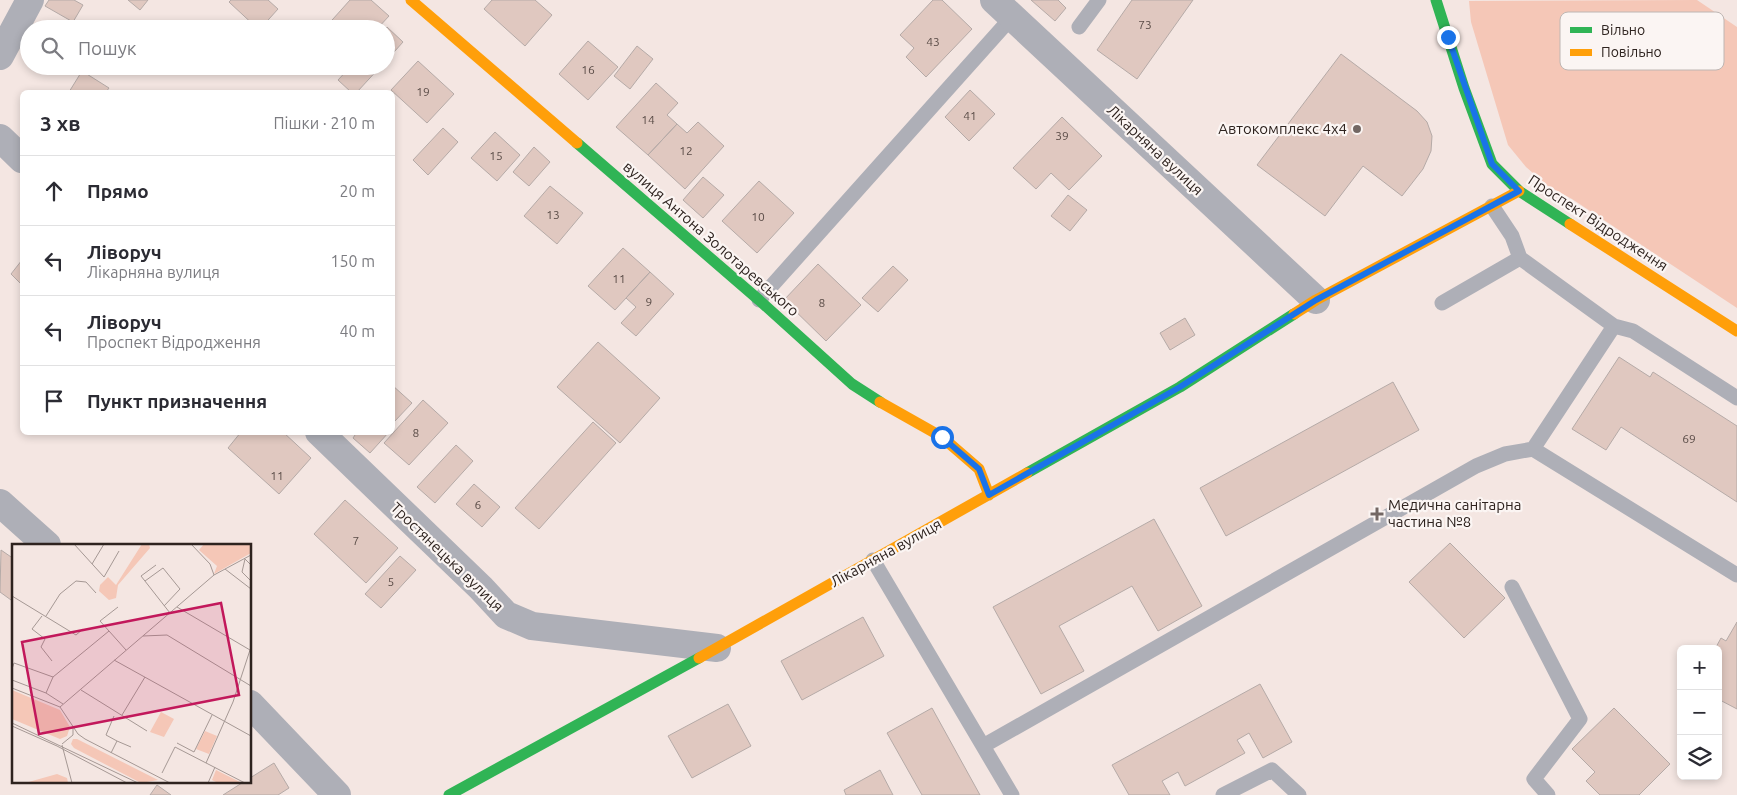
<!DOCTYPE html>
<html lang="uk">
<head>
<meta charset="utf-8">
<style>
  :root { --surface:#fff; --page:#f2f2f3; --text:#2b2b33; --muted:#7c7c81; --line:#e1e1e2 }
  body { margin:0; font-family:Ubuntu,sans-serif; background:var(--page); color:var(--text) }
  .controls { position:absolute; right:15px; bottom:15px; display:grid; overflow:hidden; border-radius:8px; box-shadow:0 2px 8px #0003 }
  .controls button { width:45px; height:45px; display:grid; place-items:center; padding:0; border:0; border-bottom:1px solid var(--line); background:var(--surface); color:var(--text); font:25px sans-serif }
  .stop { position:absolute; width:15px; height:15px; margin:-11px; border:4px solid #1a73e8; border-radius:50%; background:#fff }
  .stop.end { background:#1a73e8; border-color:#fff; box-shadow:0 1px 5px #0008 }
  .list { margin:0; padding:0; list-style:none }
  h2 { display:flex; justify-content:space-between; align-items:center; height:65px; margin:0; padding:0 20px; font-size:21px }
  h2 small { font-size:16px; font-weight:400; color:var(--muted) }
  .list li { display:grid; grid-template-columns:32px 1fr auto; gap:15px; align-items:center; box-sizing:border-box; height:70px; padding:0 20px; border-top:1px solid var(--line) }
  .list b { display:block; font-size:19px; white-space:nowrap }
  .list p { margin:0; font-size:16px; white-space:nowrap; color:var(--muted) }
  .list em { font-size:16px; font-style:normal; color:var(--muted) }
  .icon { flex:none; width:28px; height:28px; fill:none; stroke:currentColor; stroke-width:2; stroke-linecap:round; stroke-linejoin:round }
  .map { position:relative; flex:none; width:1737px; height:795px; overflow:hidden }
  .search { position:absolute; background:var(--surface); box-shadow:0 2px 8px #0003; left:20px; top:20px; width:375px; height:55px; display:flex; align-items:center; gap:12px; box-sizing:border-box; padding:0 18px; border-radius:28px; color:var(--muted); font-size:19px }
  .panel { position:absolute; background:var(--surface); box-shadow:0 2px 8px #0003; left:20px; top:90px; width:375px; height:345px; border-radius:8px }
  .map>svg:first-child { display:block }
</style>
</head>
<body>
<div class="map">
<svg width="1737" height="795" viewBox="0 0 1737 795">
  <rect width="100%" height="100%" fill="#f4e6e2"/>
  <path fill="#f5c7b7" d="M1697,0L1737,27V308L1572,199L1548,186L1526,167L1508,145L1471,22L1469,1Z"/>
  <path fill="#e0c8c0" stroke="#b5aaa7" d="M49,0H74L83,5L73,22L45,6Z
    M128,0H148L140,10Z
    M231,0H268L278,9L260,29H258L229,2Z
    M350,0H371L389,16L377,29H324Z
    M492,0H535L552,15L525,46L484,9Z
    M933,0H942L972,29L926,77L906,57L914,48L900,35Z
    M1031,0H1058L1066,8L1055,21Z
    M1132,0H1193L1137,79L1097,50Z
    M387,27L403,42L386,61L385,29Z
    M588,41L618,67L588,100L559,74Z
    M637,46L653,59L630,89L614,76Z
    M1341,54L1417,111L1427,122L1432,136L1431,151L1423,169L1402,196L1363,166L1325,216L1257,165Z
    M418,61L454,94L427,123L391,90Z
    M351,66H381L357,92H351L338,80Z
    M82,71L109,88L106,92H69Z
    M656,83L678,103L667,115L677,124L648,155L616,127Z
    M970,90L995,114L969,141L945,117Z
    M1062,117L1102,156L1069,190L1051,173L1036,189L1013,168Z
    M698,122L724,146L685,189L648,155L677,124L687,133Z
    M443,128L458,142L428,175L413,160Z
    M495,132L520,155L497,181L471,158Z
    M534,147L550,162L529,186L513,172Z
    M703,177L724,195L703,218L683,200Z
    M759,181L794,213L757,253L722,221Z
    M550,186L583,213L557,244L524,216Z
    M1068,195L1087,210L1070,231L1051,216Z
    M623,248L650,272L615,310L588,286Z
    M22,260V285L11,274Z
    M818,264L861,305L826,341L784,300Z
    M893,266L908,280L878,312L862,298Z
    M650,272L674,294L636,336L621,323L636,307L626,298Z
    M1185,318L1195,335L1170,350L1160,333Z
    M598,342L660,398L620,443L557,387Z
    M1619,357L1650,377L1653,372L1737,426V502L1621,427L1606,450L1572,429Z
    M1393,382L1419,430L1226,536L1200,488Z
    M392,385L412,403L394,422L392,420Z
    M423,400L448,423L409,465L384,443Z
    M593,422L616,443L539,529L515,508Z
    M241,432H283L311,458L279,494L228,448Z
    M357,432H389L370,453L353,438Z
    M456,445L473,461L435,503L417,487Z
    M474,484L500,507L482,527L456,504Z
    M345,500L398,548L366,583L314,534Z
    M1154,519L1202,606L1158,631L1132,586L1059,626L1084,671L1041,694L993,607Z
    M1450,543L1505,598L1464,638L1409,582Z
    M1,550L14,559V596L11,600L0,592Z
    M400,556L416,570L381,608L365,594Z
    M863,617L884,656L802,700L781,661Z
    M1737,622V709L1718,699V649H1715L1721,638L1726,641Z
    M1260,684L1292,742L1263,758L1249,733L1237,740L1245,753L1185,786L1178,772L1162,781L1170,795H1129L1112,765Z
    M728,704L751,746L692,778L668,736Z
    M932,708L980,795H922L887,733Z
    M1614,708L1670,764L1639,795H1600L1586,781L1595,772L1572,749Z
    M274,763L289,788L278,795H223L245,781H250V778Z
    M880,770L893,795H846L844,790Z
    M157,785L171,795H150Z"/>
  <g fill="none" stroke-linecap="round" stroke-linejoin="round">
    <path stroke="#aeafb7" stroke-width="15" d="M1079,27L1099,0
      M1492,206L1512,236L1520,258L1614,326
      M759,300L1012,17
      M1442,303L1520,258
      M1737,398L1633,331L1614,326L1533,449L1737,575
      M873,560L983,746L1476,466L1505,454L1533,449
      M1512,587L1580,719L1534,779L1548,795
      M983,746L1012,795
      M1223,795L1272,770L1299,795"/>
    <path stroke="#aeafb7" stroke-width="28" d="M994,0L1316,300
      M0,56L30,0
      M0,138L22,159
      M319,432L481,588L506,615L532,626L717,648
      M0,503L47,545
      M250,704L337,795"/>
    <path stroke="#30b455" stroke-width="11" d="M1436,0L1464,88L1492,164L1519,191L1570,224
      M577,143L759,300L852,384L880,402
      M1027,473L1180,387L1294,314
      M449,795L699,658"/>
    <path stroke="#ff9f0a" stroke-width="11" d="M411,0L577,143
      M1570,224L1737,331
      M1294,314L1316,300L1519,191
      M880,402L942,437L979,469L989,495
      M699,658L1027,473"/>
  </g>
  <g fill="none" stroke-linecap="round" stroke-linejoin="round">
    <path stroke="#1a73e8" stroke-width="6" d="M942,437L979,469L989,495L1180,387L1316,300L1519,191L1492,164L1448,37"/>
  </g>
  <g fill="#736763" stroke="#fbf5f3" stroke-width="2">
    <circle cx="1357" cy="129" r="5"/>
    <path d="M1374.5 506.5h5v5h5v5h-5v5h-5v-5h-5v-5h5z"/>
  </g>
  <g text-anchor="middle" stroke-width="4.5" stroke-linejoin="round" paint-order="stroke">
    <g font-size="12" fill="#5a4c47">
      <text x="1145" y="29">73</text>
      <text x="933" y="46">43</text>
      <text x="588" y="74">16</text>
      <text x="423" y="96">19</text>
      <text x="970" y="120">41</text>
      <text x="648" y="124">14</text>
      <text x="1062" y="140">39</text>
      <text x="686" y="155">12</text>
      <text x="496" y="160">15</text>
      <text x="553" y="219">13</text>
      <text x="758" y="221">10</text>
      <text x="619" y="283">11</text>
      <text x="649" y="306">9</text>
      <text x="822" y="307">8</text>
      <text x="416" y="437">8</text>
      <text x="1689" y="443">69</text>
      <text x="277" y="480">11</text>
      <text x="478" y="509">6</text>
      <text x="356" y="545">7</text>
      <text x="391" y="586">5</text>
    </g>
    <g font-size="15" fill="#2e231f" stroke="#fbf5f3" text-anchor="end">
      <text x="1347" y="134">Автокомплекс 4x4</text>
      <text x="1388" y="510" text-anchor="start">Медична санітарна<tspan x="1388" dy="17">частина №8</tspan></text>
    </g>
    <g font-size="15" fill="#2e231f" stroke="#fbf5f3">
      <text transform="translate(1155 150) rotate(43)" y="5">Лікарняна вулиця</text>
      <text transform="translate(1598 223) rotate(33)" y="5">Проспект Відродження</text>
      <text transform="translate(711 239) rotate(41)" y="5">вулиця Антона Золотаревського</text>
      <text transform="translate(886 553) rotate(-29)" y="5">Лікарняна вулиця</text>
      <text transform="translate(447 557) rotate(44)" y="5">Тростянецька вулиця</text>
    </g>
  </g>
  <g transform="translate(12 544)">
    <rect width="239" height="239" fill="#f4e6e2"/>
    <path d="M130,0H137L138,4L106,41L104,54L97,56L87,47L88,41L96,33L104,41ZM192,0H239V9L202,30L205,22L187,6ZM0,146L48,166L58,183L55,192L48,195L0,175ZM149,168L162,175L152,193L138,188ZM193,187L205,192L197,210L184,205ZM61,195H65L146,236L129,239L62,204L59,200ZM204,226L230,239H206L200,236ZM45,230L55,234L56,239H13Z" fill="#f5c7b7"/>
    <path fill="none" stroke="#a59894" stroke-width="1" d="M62,0L92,33L107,7M179,0L198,20L202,31M80,20L92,0M144,21L129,32L158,69M239,21L233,15L230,28L239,37M213,25L239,45M133,37L151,24L168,45L152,62M0,52L64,91L71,85M165,63L238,106L221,158L194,219M30,72L20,85L33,95L29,103L40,117M34,72L48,50L64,37L74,38L84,49M97,87L88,77L106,63M131,92L155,91L239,142M102,116L239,192M0,125L2,119L41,133L34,149L0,136M41,133L97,87L114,106M0,144L48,163L66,190L73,195L158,239M69,146L135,187M34,149L51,160M48,163L202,31L239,11M110,171L133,133M0,179L126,239M0,182L45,202L115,239M105,197L119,203M165,199L182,208L200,171M50,200L61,191V183M50,201L60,239M99,209L105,197L94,191L102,172M150,229L163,203L233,239M196,239L203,223"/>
    <path fill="#c2185b" fill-opacity="0.15" stroke="#c2185b" stroke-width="2.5" d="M209,59L227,151L27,190L10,98Z"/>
    <rect width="239" height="239" fill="none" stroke="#2e231f" stroke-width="2.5"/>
  </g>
  <rect x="1560" y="12" width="164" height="58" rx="8" fill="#fbf5f3" stroke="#beb6b3" stroke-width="1"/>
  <rect x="1570" y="27" width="22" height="6" fill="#30b455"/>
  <rect x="1570" y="49" width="22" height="7" fill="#ff9f0a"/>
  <g font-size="14" fill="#2e231f">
    <text x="1601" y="35">Вільно</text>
    <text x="1601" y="57">Повільно</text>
  </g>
</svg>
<div class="controls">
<button>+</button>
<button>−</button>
<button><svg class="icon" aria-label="layers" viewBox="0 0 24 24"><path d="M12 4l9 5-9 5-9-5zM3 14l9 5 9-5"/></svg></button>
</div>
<div class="stop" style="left:942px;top:437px"></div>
<div class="stop end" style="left:1448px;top:37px"></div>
<div class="search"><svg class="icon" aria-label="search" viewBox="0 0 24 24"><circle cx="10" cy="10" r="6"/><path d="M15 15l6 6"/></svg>Пошук</div>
<section class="panel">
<h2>3 хв<small>Пішки · 210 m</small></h2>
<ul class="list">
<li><svg class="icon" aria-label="ahead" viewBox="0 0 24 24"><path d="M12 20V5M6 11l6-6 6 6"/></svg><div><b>Прямо</b></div><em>20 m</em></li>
<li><svg class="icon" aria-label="left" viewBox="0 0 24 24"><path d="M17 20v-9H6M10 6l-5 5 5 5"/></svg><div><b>Ліворуч</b><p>Лікарняна вулиця</p></div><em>150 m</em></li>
<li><svg class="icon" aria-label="left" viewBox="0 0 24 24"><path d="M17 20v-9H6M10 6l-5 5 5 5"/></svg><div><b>Ліворуч</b><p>Проспект Відродження</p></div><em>40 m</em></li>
<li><svg class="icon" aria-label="arrive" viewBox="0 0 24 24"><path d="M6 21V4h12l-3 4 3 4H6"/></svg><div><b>Пункт призначення</b></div></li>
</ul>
</section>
</div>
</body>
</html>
